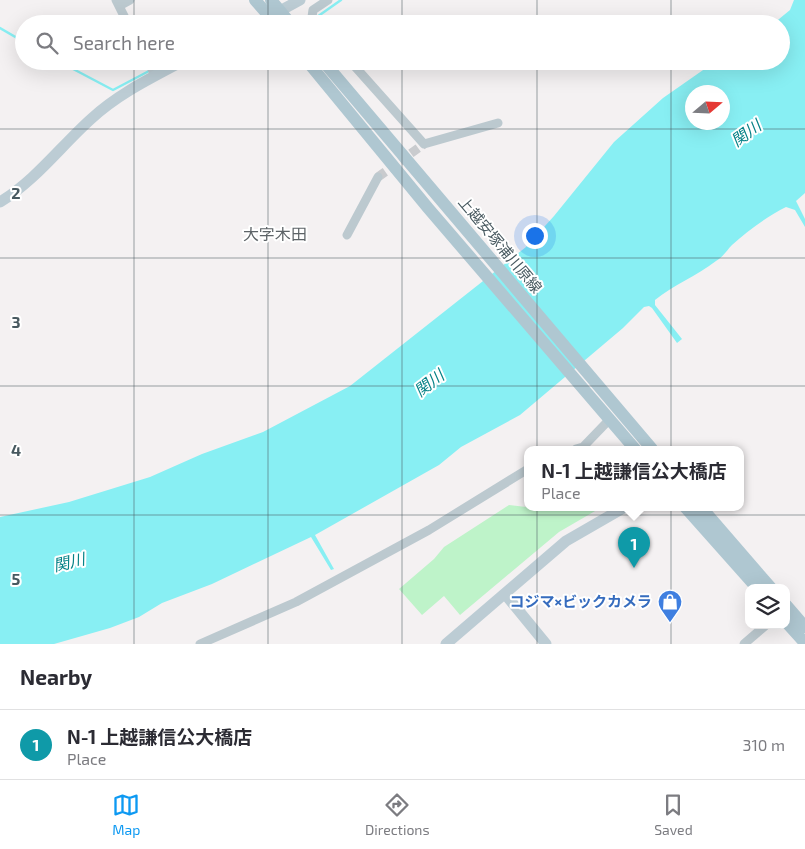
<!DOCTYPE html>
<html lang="en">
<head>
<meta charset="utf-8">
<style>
  :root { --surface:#fff; --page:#f2f2f3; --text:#2b2b33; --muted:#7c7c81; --line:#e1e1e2; --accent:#0d99f2 }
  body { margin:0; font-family:"Exo 2","Noto Sans JP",sans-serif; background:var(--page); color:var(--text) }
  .controls { position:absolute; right:15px; bottom:15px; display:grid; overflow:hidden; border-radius:10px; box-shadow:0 5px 20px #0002 }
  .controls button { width:45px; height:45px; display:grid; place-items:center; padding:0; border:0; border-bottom:1px solid var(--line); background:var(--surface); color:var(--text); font:25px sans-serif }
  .compass { position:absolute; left:685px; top:85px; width:45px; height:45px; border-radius:50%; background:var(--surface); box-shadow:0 5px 20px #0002; rotate:71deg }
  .you { position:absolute; left:534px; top:235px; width:18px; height:18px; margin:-12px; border:4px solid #fff; border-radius:50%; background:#1a73e8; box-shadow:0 0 0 8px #1a73e833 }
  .badge { display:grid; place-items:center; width:32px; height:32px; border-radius:50%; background:var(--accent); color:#fff; font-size:16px; font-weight:700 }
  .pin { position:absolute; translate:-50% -41px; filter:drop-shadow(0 1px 2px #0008) }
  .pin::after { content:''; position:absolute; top:26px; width:18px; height:15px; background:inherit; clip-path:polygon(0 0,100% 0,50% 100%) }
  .popup { position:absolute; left:524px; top:446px; width:220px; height:65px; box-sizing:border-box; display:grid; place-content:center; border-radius:10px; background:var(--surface); filter:drop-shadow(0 1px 4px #0005); font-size:16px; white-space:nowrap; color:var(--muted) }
  .popup b { font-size:19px; color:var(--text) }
  .popup::after { content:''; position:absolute; left:50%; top:100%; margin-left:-10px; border:10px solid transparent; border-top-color:var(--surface) }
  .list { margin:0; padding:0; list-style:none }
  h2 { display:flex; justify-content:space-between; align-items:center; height:65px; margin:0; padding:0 20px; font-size:21px }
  h2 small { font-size:16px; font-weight:400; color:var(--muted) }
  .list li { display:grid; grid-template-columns:32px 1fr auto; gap:15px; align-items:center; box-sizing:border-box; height:70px; padding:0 20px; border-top:1px solid var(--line) }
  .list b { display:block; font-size:19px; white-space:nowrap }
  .list p { margin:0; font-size:16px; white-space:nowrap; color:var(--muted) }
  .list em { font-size:16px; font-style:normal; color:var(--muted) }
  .icon { flex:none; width:28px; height:28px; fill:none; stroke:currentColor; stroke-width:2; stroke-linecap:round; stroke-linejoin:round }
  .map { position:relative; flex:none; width:805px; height:644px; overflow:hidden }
  .search { position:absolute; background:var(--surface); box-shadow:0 5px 20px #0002; left:15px; right:15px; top:15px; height:55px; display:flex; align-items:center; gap:12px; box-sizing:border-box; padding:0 18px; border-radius:28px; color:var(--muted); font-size:19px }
  .sheet { height:135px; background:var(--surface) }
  nav { display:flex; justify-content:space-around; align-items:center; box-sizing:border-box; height:70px; border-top:1px solid var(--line); background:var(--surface); font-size:14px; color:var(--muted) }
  nav a { display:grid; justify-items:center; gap:2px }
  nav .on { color:var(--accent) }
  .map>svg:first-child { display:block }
</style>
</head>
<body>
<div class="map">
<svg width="805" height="644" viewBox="0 0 805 644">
  <rect width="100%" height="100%" fill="#f4f1f2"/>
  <path fill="#bef3c9" d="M509,505L535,508L602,507L559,532L460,615L444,596L422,615L399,589L434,559L444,547Z"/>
  <path fill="#88eff3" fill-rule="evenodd" d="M794,0H805V193L796,201L805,219V227L795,210L786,207C768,216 747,231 732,245C727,250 723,257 716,261C697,276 673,285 655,300V305L682,339L677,343L652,308L649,306L644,307L623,328L520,415L461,447L439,465L315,535L334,569L331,570L311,537L212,584L162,603L139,617L110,628L54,644H0V517L69,502L150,477L202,454L263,432L350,386L526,247L554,216L614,142L663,98L716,61H781V24H773L790,10ZM692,92H722V122H692Z"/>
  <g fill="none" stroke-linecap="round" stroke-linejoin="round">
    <path stroke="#88eff3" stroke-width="2.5" d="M240,24L246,21L249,24
      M307,24L341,0
      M0,28L24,42
      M58,61L113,90L149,71
      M154,68L168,61"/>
    <path stroke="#c9cbce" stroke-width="9" stroke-dasharray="9 4.5" stroke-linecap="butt" d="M378,177L424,144"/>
    <path stroke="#bcc9cf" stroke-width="9" d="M116,0L128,24
      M119,6L130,0
      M316,24L312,17L313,10L328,0
      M148,61L155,75
      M350,61L424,144L498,123
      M347,235L378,177
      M576,449L583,447L609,420
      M200,644L296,602L429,530L528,469
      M744,644L766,625"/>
    <path stroke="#bcccd4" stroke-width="11" d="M256,24L300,0
      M0,202C35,181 61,146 91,119C118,94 151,78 183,61
      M505,594L546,644
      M446,644L566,541L625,507"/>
    <path stroke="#afc7d1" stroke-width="12" d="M255,0L276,24
      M271,0L291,24
      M307,61L428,208L635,449
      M323,61L652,449
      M685,507L757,588
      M701,507L771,588
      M786,605L805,627
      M786,622L805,643"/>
  </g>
  <path fill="none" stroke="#485960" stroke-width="1" stroke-opacity="0.55" d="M134,0V24M268,0V24M402,0V24M537,0V24M671,0V24M134,61V644M268,61V644M402,61V644M537,61V644M671,61V644M0,129H805M0,258H805M0,386H805M0,515H805"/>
  <defs>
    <symbol id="shop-pin" viewBox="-11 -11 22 30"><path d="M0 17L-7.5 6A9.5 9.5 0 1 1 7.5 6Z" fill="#3f7fe0" stroke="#fff"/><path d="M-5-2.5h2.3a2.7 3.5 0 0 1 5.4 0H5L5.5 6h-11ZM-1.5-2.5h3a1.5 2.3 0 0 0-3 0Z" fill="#fff"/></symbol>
  </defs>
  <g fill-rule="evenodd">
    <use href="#shop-pin" x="656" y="588" width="28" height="38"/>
  </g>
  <g text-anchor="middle" stroke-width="4" stroke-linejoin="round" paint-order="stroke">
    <g font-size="15" fill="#485960" stroke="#fff">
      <text transform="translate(500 245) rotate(50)" y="5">上越安塚浦川原線</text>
    </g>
    <g font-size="15" font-weight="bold" fill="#366cbe" stroke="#fff" text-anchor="end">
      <text x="652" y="607">コジマ×ビックカメラ</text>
    </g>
    <g font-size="16" font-style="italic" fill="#068287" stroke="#fff">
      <text transform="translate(746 133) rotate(-36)" y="6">関川</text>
      <text transform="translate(429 383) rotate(-38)" y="6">関川</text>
      <text transform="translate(69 562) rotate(-13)" y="6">関川</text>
    </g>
    <g font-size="16" fill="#5d6367" stroke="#fff">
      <text x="275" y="240">大字木田</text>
    </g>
  </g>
  <g font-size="16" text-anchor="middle" font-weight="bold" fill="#485960" stroke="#fff" stroke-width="4" stroke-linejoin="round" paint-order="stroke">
    <text x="16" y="199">2</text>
    <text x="16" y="328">3</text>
    <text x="16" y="456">4</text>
    <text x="16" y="585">5</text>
  </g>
</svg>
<div class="controls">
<button><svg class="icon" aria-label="layers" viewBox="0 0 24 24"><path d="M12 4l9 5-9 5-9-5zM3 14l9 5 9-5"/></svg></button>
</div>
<svg class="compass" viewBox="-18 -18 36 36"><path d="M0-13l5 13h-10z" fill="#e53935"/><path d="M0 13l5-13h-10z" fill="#7c7c81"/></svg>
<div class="you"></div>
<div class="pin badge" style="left:634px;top:568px;background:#0f9aa8">1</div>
<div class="popup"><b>N-1 上越謙信公大橋店</b>Place</div>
<div class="search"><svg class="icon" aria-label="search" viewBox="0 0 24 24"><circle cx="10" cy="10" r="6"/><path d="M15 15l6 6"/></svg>Search here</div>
</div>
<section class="sheet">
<h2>Nearby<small></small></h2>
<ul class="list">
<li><span class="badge" style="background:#0f9aa8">1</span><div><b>N-1 上越謙信公大橋店</b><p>Place</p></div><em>310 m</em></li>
</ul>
</section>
<nav>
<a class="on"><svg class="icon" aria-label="map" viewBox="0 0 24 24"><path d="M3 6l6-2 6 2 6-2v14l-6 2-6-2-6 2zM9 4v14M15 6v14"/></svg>Map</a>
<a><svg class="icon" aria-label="directions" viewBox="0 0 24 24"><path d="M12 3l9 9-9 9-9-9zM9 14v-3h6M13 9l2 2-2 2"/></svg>Directions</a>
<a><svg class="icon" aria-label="saved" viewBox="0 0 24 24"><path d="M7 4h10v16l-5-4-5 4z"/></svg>Saved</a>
</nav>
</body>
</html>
